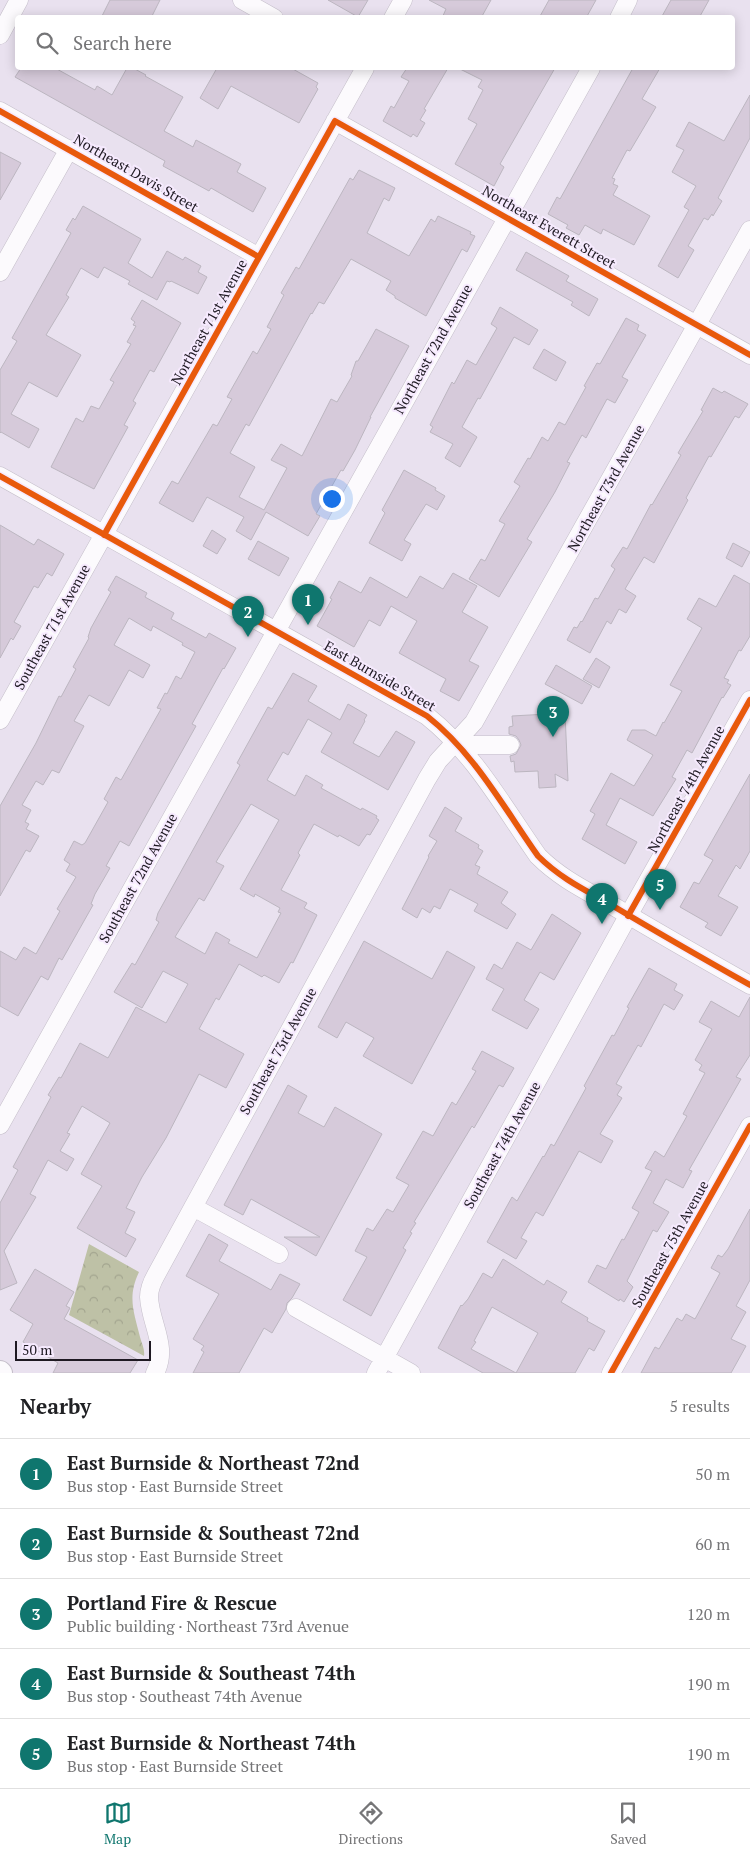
<!DOCTYPE html>
<html lang="en">
<head>
<meta charset="utf-8">
<style>
  :root { --surface:#fff; --page:#f2f2f2; --text:#202124; --muted:#757577; --line:#e0e0e0; --accent:#0f766e }
  body { margin:0; font-family:"PT Serif",serif; background:var(--page); color:var(--text) }
  .scale { position:absolute; left:15px; bottom:12px; width:136px; box-sizing:border-box; padding-left:5px; border:2px solid #1e1922; border-top:0; font-size:14px; line-height:18px; white-space:nowrap; color:#1e1922; -webkit-text-stroke:4px #f6eafe; paint-order:stroke }
  .you { position:absolute; left:331px; top:498px; width:18px; height:18px; margin:-12px; border:4px solid #fff; border-radius:50%; background:#1a73e8; box-shadow:0 0 0 8px #1a73e833 }
  .badge { display:grid; place-items:center; width:32px; height:32px; border-radius:50%; background:var(--accent); color:#fff; font-size:16px; font-weight:700 }
  .pin { position:absolute; translate:-50% -41px; filter:drop-shadow(0 1px 2px #0008) }
  .pin::after { content:''; position:absolute; top:26px; width:18px; height:15px; background:inherit; clip-path:polygon(0 0,100% 0,50% 100%) }
  .list { margin:0; padding:0; list-style:none }
  h2 { display:flex; justify-content:space-between; align-items:center; height:65px; margin:0; padding:0 20px; font-size:21px }
  h2 small { font-size:16px; font-weight:400; color:var(--muted) }
  .list li { display:grid; grid-template-columns:32px 1fr auto; gap:15px; align-items:center; box-sizing:border-box; height:70px; padding:0 20px; border-top:1px solid var(--line) }
  .list b { display:block; font-size:19px; white-space:nowrap }
  .list p { margin:0; font-size:16px; white-space:nowrap; color:var(--muted) }
  .list em { font-size:16px; font-style:normal; color:var(--muted) }
  .icon { flex:none; width:28px; height:28px; fill:none; stroke:currentColor; stroke-width:2; stroke-linecap:round; stroke-linejoin:round }
  .map { position:relative; flex:none; width:750px; height:1373px; overflow:hidden }
  .search { position:absolute; background:var(--surface); box-shadow:0 2px 12px #0003; left:15px; right:15px; top:15px; height:55px; display:flex; align-items:center; gap:12px; box-sizing:border-box; padding:0 18px; border-radius:5px; color:var(--muted); font-size:19px }
  .sheet { height:415px; background:var(--surface) }
  nav { display:flex; justify-content:space-around; align-items:center; box-sizing:border-box; height:70px; border-top:1px solid var(--line); background:var(--surface); font-size:14px; color:var(--muted) }
  nav a { display:grid; justify-items:center; gap:2px }
  nav .on { color:var(--accent) }
  .map>svg:first-child { display:block }
</style>
</head>
<body>
<div class="map">
<svg width="750" height="1373" viewBox="0 0 750 1373">
  <defs>
    <pattern id="forest-crowns" width="20" height="18" patternUnits="userSpaceOnUse" patternTransform="scale(1.25)"><rect width="20" height="18" fill="#bec1a6"/><path d="M2 6a3 3 0 1 1 6 0M12 15a3 3 0 1 1 6 0" fill="none" stroke="#a3a58f"/></pattern>
  </defs>
  <rect width="100%" height="100%" fill="#e9e1ef"/>
  <path fill="url(#forest-crowns)" d="M89,1244L139,1272C127,1297 134,1312 140,1337C142,1344 145,1350 144,1356L69,1315Z"/>
  <path fill="#d6cada" stroke="#bcb6c0" fill-rule="evenodd" d="M110,0H160L151,18H101Z
    M328,0H368L358,17Z
    M429,0H491L481,18H442L446,9Z
    M549,0H596L586,18H539Z
    M671,0H709L699,18H661Z
    M21,68H55L95,90L97,86L112,95L127,68H133L146,75L145,76L183,97L164,131L193,147L196,140L241,164L237,172L266,188L253,212L211,188L209,191L163,166L165,161L15,77Z
    M217,68H291L318,83L316,87L318,89L299,123L231,86L218,109L200,98Z
    M407,68H448L424,109L426,110L420,120L425,123L417,137L413,134L411,137L383,121L391,106L394,108L409,81L401,77Z
    M458,68H555L500,164L504,167L494,186L455,164L477,124L468,119L483,90L478,87L482,80Z
    M633,68H660L642,99L656,107L630,151L627,150L612,178L615,179L613,184L618,186L613,195L650,216L634,245L603,229L601,234L585,225L579,235L566,228L568,225L548,214L557,197L560,199Z
    M750,95V138L718,198L722,201L713,216L712,214L708,220L704,218L688,246L694,250L678,278L658,266L689,210L684,207L696,186L672,172L684,150L676,146L689,122L724,141Z
    M0,152L21,163L0,200Z
    M359,170L395,188L389,201L384,198L367,233L409,256L431,219L435,222L438,216L471,232L470,234L475,236L467,252L462,249L426,316L395,298V296L386,290L391,281L351,259L324,304L319,302L312,314L311,313L249,426L246,424L230,453L255,467L239,497L264,510L287,468L271,460L281,444L302,456L331,399L337,402L352,376L351,375L356,361H358L376,329L409,346L370,417H371L355,450L343,471L341,470L316,514L320,516L308,536L266,512L251,540L236,531L244,517L207,497L193,522L159,503L172,481L178,484L213,424L217,426L232,399L227,397L253,351L257,354L271,329L267,327L284,295L281,293L296,267L299,269L350,178L353,180Z
    M83,206L141,239L128,263L152,278L167,251L183,260L185,257L201,266L198,272L207,277L198,294L171,281L170,282L167,281L157,300L128,284L130,281L104,267L98,278L81,268L66,295L69,297L46,335L81,355L57,397L29,382L11,414L39,429L29,448L1,432L0,433V370L17,341L12,338L71,233L66,230L73,218L75,220Z
    M526,252L569,276L566,281L598,299L589,316L571,305L573,302L516,270Z
    M142,300L181,323L154,372L150,370L133,401L136,403L124,425L128,427L94,489L51,467L76,418L83,422L91,406L99,409L114,382L110,380L131,344L127,342L136,326L133,325L135,322L131,319Z
    M500,307L538,330L529,345L514,337L480,399L478,398L462,427L477,437L460,467L445,458L453,444L430,432L433,427L430,425L452,382L454,384L467,360L476,365L497,328L491,324Z
    M626,318L639,325L637,330L646,335L622,377L628,380L615,403L607,399L586,438L582,435L567,462L570,463L555,492L527,539L532,542L499,597L469,579L481,559L485,561L505,524L499,521L520,486L514,482L528,458L530,459L542,437L548,441L559,422L565,425L586,387L584,386L597,363L600,364Z
    M544,349L566,362L556,381L533,368Z
    M713,388L722,393L724,391L748,404L739,418L735,416L711,457L709,456L686,498L688,500L654,563L644,557L625,589L636,596L626,613L619,609L611,624L607,621L590,653L567,640L574,627L577,628L581,621L582,622L595,598L598,599L615,569L611,566L623,547L627,549L651,504L652,505L681,455L678,453L703,411L701,410Z
    M404,470L436,488L435,490L445,496L437,510L426,504L404,540L411,544L402,561L369,543L385,513L382,510Z
    M0,525L34,545L38,539L64,554L52,576L47,573L38,588L34,586L14,622L21,626L13,640L11,638L0,658Z
    M212,530L226,539L217,554L203,546Z
    M258,541L289,558L279,576L248,559Z
    M733,543L750,552L742,567L726,558Z
    M453,573L477,586L462,612L488,627L469,661L479,666L459,701L440,691L446,679L399,653L417,621L391,606L380,626L369,620L354,647L317,626L332,599L330,598L339,581L361,593L370,577L407,598L420,576L443,589Z
    M734,575L750,584V636L741,651L739,650L724,678L729,680L727,683L731,685L723,698L722,697L692,753L687,750L672,777L676,779L653,816L620,798L606,825L637,842L625,864L582,839L595,814L590,811L611,773L634,786L653,755L627,740L632,730H645L656,736L663,722L664,723L682,691L670,685L702,628L687,619L699,598L716,607Z
    M116,576L147,593L145,597L174,613L171,619L206,638L209,633L236,648L224,669L223,668L192,724L196,726L129,846L120,841L106,866L110,868L95,894L91,904L93,905L62,960L59,958L48,980L41,976L18,1016L0,1006V951L16,960L24,947L36,954L60,911L57,909L76,877L66,871L70,864L64,860L74,841L82,845L85,843L108,802L104,799L116,777L121,780L161,709L157,708L165,693L167,694L176,676L181,679L195,652L182,645L183,643L153,626L151,631L129,618L114,645L150,665L143,678L129,670L109,706L89,695L74,721L84,726L59,773L52,770L43,785L36,781L22,805L31,810L25,822L29,824L26,829L39,836L30,852L26,850L0,896V806L36,743L59,696L61,697L76,669L73,667L89,638L88,637L91,628L111,592L108,590Z
    M596,658L610,667L599,688L583,679Z
    M556,665L592,686L582,704L545,684Z
    M293,673L317,686L308,701L340,720L348,704L367,715L364,720L365,721L353,743L379,757L396,731L415,742L388,790L321,752L332,733L308,719L288,755L283,752L267,780L295,796L306,775L323,785L321,788L361,810L362,808L377,816L376,818L379,820L370,835L367,834L359,846L339,835L338,837L314,824L298,853L300,855L281,890L307,903L304,908L317,915L293,963L291,962L279,983L264,975L262,977L239,964L219,1000L216,998L199,1029L244,1054L226,1088L199,1074L166,1138L142,1177L126,1208L135,1212L125,1233L136,1239L126,1257L77,1228L102,1186L81,1174L110,1123L82,1106L67,1133L70,1134L60,1151L74,1159L67,1171L48,1160L30,1194L36,1197L4,1251L17,1283L0,1290V1203L18,1170L13,1167L51,1097L48,1095L59,1077L61,1078L80,1043L108,1058L136,1007L166,1023L188,984L163,971L142,1008L114,992L132,963L135,965L159,922L156,920L158,913L240,765L237,763L268,707L272,709ZM251,804L279,820L240,889L254,897L255,894L280,908L278,912L281,913L257,958L228,943L230,940L216,932L205,954L175,937L199,898L204,901L224,866L216,862Z
    M565,713L568,781L555,774L556,787L539,788L538,771L515,772L514,761L511,762L510,756L516,754L521,745L519,740L516,736L509,734V727L513,726L512,716Z
    M750,774V851L740,869L736,865L718,896L738,907L721,936L705,927L708,923L680,907L694,882L699,884L713,860L704,855Z
    M445,807L462,818L455,831L479,845L478,848L483,851L475,865L480,867L477,874L508,892L501,903L516,914L507,929L474,911L478,904L450,889L440,909L434,906L430,913L422,908L417,918L402,909L429,857L428,856L437,841L429,836Z
    M552,914L581,933L554,980L540,972L524,1000L539,1009L527,1029L492,1010L504,989L486,979L494,964L502,969L517,942L531,950Z
    M364,941L432,979L447,951L475,967L412,1084L363,1056L374,1038L346,1022L337,1038L318,1027Z
    M649,968L677,984L674,990L683,995L674,1010L664,1004L641,1047L638,1045L616,1084L622,1087L617,1095L622,1098L600,1134L613,1141L601,1163L579,1151L543,1216L536,1212L521,1238L527,1241L516,1259L487,1242L512,1197L517,1201L543,1156L544,1157L551,1144L554,1146L586,1088L584,1086L612,1035L614,1036L629,1008L627,1007Z
    M750,997V1055L736,1077L741,1079L689,1170L692,1171L683,1188L666,1179L653,1203L669,1212L657,1232L653,1230L627,1281L633,1287L624,1302L620,1299L619,1301L588,1282L597,1265L606,1269L622,1239L624,1240L639,1212L632,1208L652,1171L645,1168L655,1151L664,1157L687,1116L683,1114L705,1073L699,1070L702,1065L695,1060L712,1029L699,1022L711,1001L739,1017Z
    M482,1051L514,1068L503,1087L499,1085L474,1128L472,1126L414,1222L416,1223L410,1232L412,1233L403,1248L406,1250L371,1316L343,1300L367,1257L355,1251L367,1228L373,1231L387,1209L393,1212L409,1185L396,1178L423,1131L433,1136L452,1102L456,1105L476,1071L472,1069Z
    M288,1085L307,1096L298,1113L324,1127L335,1107L382,1134L316,1256L284,1237H320L251,1199L243,1215L224,1205Z
    M750,1209V1280L736,1306L746,1312L731,1339L746,1346L731,1373H641L655,1347L659,1349L677,1318L682,1321L686,1314L695,1319L720,1273L711,1268L718,1255L722,1257L728,1249Z
    M209,1234L228,1245L219,1261L250,1278L271,1290L280,1274L300,1284L292,1298L287,1303L286,1309L272,1333L264,1328L239,1373H193L204,1352L201,1350L204,1346L193,1339L219,1294L186,1276Z
    M503,1259L544,1285L547,1280L567,1292L561,1302L588,1318L587,1321L605,1331L594,1351L589,1348L575,1373H516L538,1333L492,1307L474,1341L476,1342L471,1349L516,1373H483L438,1348L461,1305L462,1306L468,1299L483,1273L492,1278Z
    M35,1269L74,1292L66,1306L70,1308L64,1319L138,1360L130,1373H53L58,1363L23,1342L33,1324L10,1310Z"/>
  <g fill="none" stroke-linecap="round" stroke-linejoin="round">
    <defs>
      <path id="minor" d="M242,0L274,18
        M393,18L403,0
        M619,18L628,0
        M0,35L19,0
        M0,111L259,257
        M335,121L750,355
        M0,272L69,149
        M0,476L427,716C475,754 504,808 538,856C559,877 583,889 608,903C655,931 702,958 750,985
        M0,720L365,68
        M459,745H510
        M0,1125L591,68
        M193,1207L279,1254
        M296,1308L411,1373
        M155,1373C169,1347 150,1323 149,1297C149,1289 152,1282 156,1275L427,779L438,761L474,722L750,230
        M376,1373L628,916L750,700
        M611,1373L750,1126"/>
      <path id="major" d="M0,1372L1,1373"/>
    </defs>
    <use href="#minor" stroke="#c4bec9" stroke-width="19"/>
    <use href="#major" stroke="#c4bec9" stroke-width="24"/>
    <use href="#minor" stroke="#fcfafd" stroke-width="18"/>
    <use href="#major" stroke="#fcfafd" stroke-width="22"/>
    <defs>
      <path id="cycleway" d="M0,111L259,257
        M0,476L427,716C475,754 504,808 538,856C559,877 583,889 608,903C655,931 702,958 750,985
        M104,535L335,121L750,355
        M628,916L750,700
        M611,1373L750,1126"/>
    </defs>
    <use href="#cycleway" stroke="#f6eafe" stroke-width="9"/>
    <use href="#cycleway" stroke="#e8590c" stroke-width="6"/>
  </g>
  <g text-anchor="middle" stroke-width="4" stroke-linejoin="round" paint-order="stroke">
    <g font-size="14" fill="#1e1922" stroke="#f6eafe">
      <text transform="translate(136 173) rotate(30)" y="5">Northeast Davis Street</text>
      <text transform="translate(549 227) rotate(30)" y="5">Northeast Everett Street</text>
      <text transform="translate(209 322) rotate(-61)" y="5">Northeast 71st Avenue</text>
      <text transform="translate(433 349) rotate(-61)" y="5">Northeast 72nd Avenue</text>
      <text transform="translate(606 488) rotate(-61)" y="5">Northeast 73rd Avenue</text>
      <text transform="translate(52 627) rotate(-61)" y="5">Southeast 71st Avenue</text>
      <text transform="translate(380 676) rotate(30)" y="5">East Burnside Street</text>
      <text transform="translate(686 789) rotate(-61)" y="5">Northeast 74th Avenue</text>
      <text transform="translate(138 878) rotate(-61)" y="5">Southeast 72nd Avenue</text>
      <text transform="translate(278 1051) rotate(-61)" y="5">Southeast 73rd Avenue</text>
      <text transform="translate(502 1145) rotate(-61)" y="5">Southeast 74th Avenue</text>
      <text transform="translate(670 1244) rotate(-61)" y="5">Southeast 75th Avenue</text>
    </g>
  </g>
</svg>
<div class="scale">50 m</div>
<div class="you"></div>
<div class="pin badge" style="left:308px;top:625px">1</div>
<div class="pin badge" style="left:248px;top:637px">2</div>
<div class="pin badge" style="left:553px;top:737px">3</div>
<div class="pin badge" style="left:602px;top:924px">4</div>
<div class="pin badge" style="left:660px;top:910px">5</div>
<div class="search"><svg class="icon" aria-label="search" viewBox="0 0 24 24"><circle cx="10" cy="10" r="6"/><path d="M15 15l6 6"/></svg>Search here</div>
</div>
<section class="sheet">
<h2>Nearby<small>5 results</small></h2>
<ul class="list">
<li><span class="badge">1</span><div><b>East Burnside &amp; Northeast 72nd</b><p>Bus stop · East Burnside Street</p></div><em>50 m</em></li>
<li><span class="badge">2</span><div><b>East Burnside &amp; Southeast 72nd</b><p>Bus stop · East Burnside Street</p></div><em>60 m</em></li>
<li><span class="badge">3</span><div><b>Portland Fire &amp; Rescue</b><p>Public building · Northeast 73rd Avenue</p></div><em>120 m</em></li>
<li><span class="badge">4</span><div><b>East Burnside &amp; Southeast 74th</b><p>Bus stop · Southeast 74th Avenue</p></div><em>190 m</em></li>
<li><span class="badge">5</span><div><b>East Burnside &amp; Northeast 74th</b><p>Bus stop · East Burnside Street</p></div><em>190 m</em></li>
</ul>
</section>
<nav>
<a class="on"><svg class="icon" aria-label="map" viewBox="0 0 24 24"><path d="M3 6l6-2 6 2 6-2v14l-6 2-6-2-6 2zM9 4v14M15 6v14"/></svg>Map</a>
<a><svg class="icon" aria-label="directions" viewBox="0 0 24 24"><path d="M12 3l9 9-9 9-9-9zM9 14v-3h6M13 9l2 2-2 2"/></svg>Directions</a>
<a><svg class="icon" aria-label="saved" viewBox="0 0 24 24"><path d="M7 4h10v16l-5-4-5 4z"/></svg>Saved</a>
</nav>
</body>
</html>
